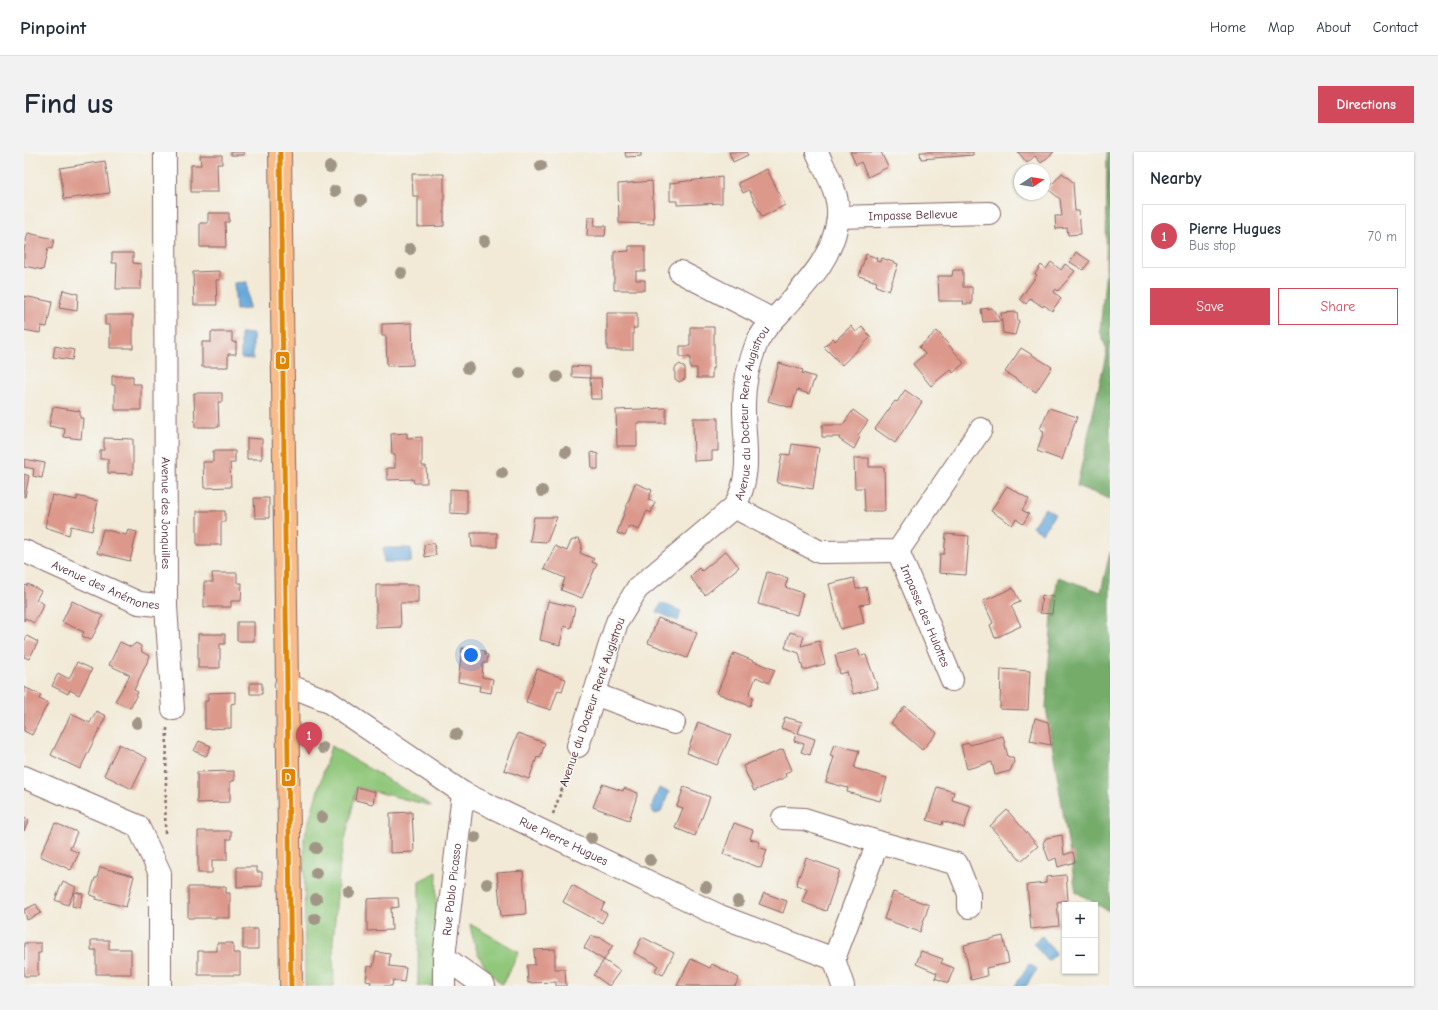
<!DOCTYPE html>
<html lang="en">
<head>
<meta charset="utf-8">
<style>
  :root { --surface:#fff; --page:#f2f2f3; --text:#1f2937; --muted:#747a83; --line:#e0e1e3; --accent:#d1495b }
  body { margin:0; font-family:"Comic Neue",sans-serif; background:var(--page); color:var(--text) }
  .controls { position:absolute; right:12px; bottom:12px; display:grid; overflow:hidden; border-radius:0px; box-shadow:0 1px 3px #0004 }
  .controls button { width:36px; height:36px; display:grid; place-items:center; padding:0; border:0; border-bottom:1px solid var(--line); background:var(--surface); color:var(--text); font:20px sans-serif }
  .compass { position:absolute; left:990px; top:12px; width:36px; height:36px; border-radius:50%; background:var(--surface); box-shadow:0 1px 3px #0004; rotate:78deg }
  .you { position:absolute; left:447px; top:503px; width:14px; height:14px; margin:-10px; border:3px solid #fff; border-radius:50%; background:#1a73e8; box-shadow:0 0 0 6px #1a73e833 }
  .badge { display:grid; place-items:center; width:26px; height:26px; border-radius:50%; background:var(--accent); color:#fff; font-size:13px; font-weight:700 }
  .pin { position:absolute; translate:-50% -33px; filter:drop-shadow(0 1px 2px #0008) }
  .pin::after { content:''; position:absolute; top:21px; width:14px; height:12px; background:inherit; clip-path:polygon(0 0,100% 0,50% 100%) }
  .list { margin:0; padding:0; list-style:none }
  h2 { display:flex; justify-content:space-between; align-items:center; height:52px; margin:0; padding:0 16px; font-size:17px }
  h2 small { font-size:13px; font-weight:400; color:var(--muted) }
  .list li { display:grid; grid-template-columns:26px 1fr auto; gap:12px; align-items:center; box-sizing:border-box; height:64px; margin:0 8px 8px; padding:0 8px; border:1px solid var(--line); border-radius:0px }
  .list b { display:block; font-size:15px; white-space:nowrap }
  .list p { margin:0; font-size:13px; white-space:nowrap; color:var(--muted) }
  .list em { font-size:13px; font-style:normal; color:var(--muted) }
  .actions { display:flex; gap:8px; padding:12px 16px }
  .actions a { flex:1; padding:9px 0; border:1px solid var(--accent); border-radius:0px; text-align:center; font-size:14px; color:var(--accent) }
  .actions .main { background:var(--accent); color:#fff }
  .map { position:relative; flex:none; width:1086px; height:834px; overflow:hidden; border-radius:0px }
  header { display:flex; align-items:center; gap:24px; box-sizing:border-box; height:56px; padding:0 20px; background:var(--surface); border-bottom:1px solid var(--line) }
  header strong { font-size:19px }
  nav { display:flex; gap:22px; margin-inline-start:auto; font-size:14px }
  .intro { display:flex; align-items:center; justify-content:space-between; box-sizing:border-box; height:96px; padding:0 24px }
  h1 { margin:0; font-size:28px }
  .button { padding:10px 18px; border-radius:0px; background:var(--accent); color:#fff; font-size:14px; font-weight:700 }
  main { display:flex; gap:24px; padding:0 24px }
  aside { flex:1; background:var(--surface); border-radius:0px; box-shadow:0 1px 3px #0004 }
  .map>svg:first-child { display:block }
</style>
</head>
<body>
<header>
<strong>Pinpoint</strong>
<nav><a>Home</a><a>Map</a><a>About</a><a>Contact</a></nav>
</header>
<div class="intro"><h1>Find us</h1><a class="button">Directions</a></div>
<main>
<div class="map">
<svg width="1086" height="834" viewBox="0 0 1086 834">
  <rect width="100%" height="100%" fill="#f6f6f2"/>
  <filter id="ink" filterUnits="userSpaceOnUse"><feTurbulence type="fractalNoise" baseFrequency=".025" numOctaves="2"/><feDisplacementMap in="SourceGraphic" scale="8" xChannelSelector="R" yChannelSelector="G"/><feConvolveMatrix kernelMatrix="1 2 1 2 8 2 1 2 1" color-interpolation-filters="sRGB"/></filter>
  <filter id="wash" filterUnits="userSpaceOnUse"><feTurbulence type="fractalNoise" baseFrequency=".012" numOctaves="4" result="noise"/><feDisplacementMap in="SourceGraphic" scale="16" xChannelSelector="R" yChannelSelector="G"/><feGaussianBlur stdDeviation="0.9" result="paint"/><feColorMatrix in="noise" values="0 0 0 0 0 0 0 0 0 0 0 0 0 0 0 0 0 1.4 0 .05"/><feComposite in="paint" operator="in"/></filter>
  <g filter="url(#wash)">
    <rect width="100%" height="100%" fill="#f2ead7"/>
    <path fill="#90c77a" stroke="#6d7352" d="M307,594L408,654L333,635L316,710L309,789L310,834H281L280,686Z
      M413,720L410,834H394L395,729Z
      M446,772L495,800L478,833C456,810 452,803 446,772Z"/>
    <path fill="#74ac6a" stroke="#5f664a" d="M1083,0H1086V347L1053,334L1083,198L1076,179L1082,117Z
      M1086,400V760L1052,740L1022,555L1028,462L1034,425L1077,440Z"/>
    <path fill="#65a8da" stroke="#586482" d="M223,130L225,157L212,158L210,131Z
      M217,181L229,182V207L217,206Z
      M1021,356L1031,362L1018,381L1008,375Z
      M387,396V410H360L359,396Z
      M637,451L657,459L654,469L633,460Z
      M635,636L645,640L637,660L632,662L629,660L627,656Z
      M1018,784L1032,802L1024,809L1009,791Z
      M1005,812L1013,817L1002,834H991Z"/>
    <g id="blocks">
      <path fill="#dc988b" d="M207,0H220V3H207Z
        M601,0H617V4L602,5Z
        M705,0H722L724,3L709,10Z
        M826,0H857L864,15L844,25L837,10L832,13Z
        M896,0H949V3L897,7Z
        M994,0H1030L1017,11L1011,4L1003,11Z
        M176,3H198V12H193L194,40H167V13H177Z
        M81,9L86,41L40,47L36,16Z
        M743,17L761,53L738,65L725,38L719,41L714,31Z
        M1038,21L1049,30L1051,59H1055L1057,82L1044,83L1043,76L1032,77L1031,64H1038L1036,47L1024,37Z
        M388,22H420V74L394,75V44H389Z
        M698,25V51L653,53V49H646V31Z
        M628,29L630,72L595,71L594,32Z
        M184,61H205V70H201L202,95H176V71H184Z
        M564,65H571L570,74H582L581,84H563Z
        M4,81L30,87L28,97L24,96L19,118L0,114V98Z
        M605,94H621V119H612V128H621V138H590V100L605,99Z
        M1052,100L1066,109L1059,118L1046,110Z
        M88,101H109V111L117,112V137H92L93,111H88Z
        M842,102L853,106L852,109L857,110L858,106L874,112L865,139L852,134L853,130L835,124Z
        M1027,110L1037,118L1041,112L1051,119L1034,139L1032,137L1030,140L1037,146L1028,159L1020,153L1019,155L1006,146L1002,152L996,147L1013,123L1011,122L1017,113L1022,117Z
        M929,118H939V135H948V152H939L940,149H915L914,124H928Z
        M196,119V128H192L193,153H170L169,120Z
        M39,138L54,142L53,159L35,156Z
        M0,144L28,150L23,175L17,174L16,181L0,178Z
        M968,156L977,169L959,170L957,157Z
        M993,160L994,169H995L991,183L979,181L977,161Z
        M583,161H613V176H609V198H583Z
        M81,163H109V196H86V173H81Z
        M388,171L389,213L363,214L362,184H358V172Z
        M827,174L832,180L838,175L847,185L818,213L800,195L809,186L811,189Z
        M666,175H690V216H688V226H673V216H666V205H656V194H666Z
        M913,179L940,211L929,221L927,217L907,234L889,212L901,202L895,195Z
        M187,180H208V190H212V202H204V215H178V190H187Z
        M31,194L50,198L48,208L29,205Z
        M997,196L1028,215L1012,240L981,220Z
        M755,211L779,218L778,221L791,225L785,242L773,238L768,256L744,249Z
        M656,212L661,216V227L655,230L651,227V216Z
        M548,214L566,215V226L548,225Z
        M88,224H109V232H117V258H91V233H88Z
        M566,226H577L578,247H567Z
        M881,238L898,250L871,291L851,277L871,249L873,250Z
        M170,241H198V250H194L195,275H171Z
        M29,255L56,259V266H59L57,287L40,285L41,277L25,274Z
        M642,256V271H613V294H593L592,258Z
        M1025,256L1053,265L1038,308L1013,299L1020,279L1016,277Z
        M829,258L844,269L834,283L836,285L830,297L815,287L816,285H798V273H819Z
        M669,266H694V299H688V308L670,309Z
        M383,281V286L398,285V314H402L403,331H390L389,327L363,328V316H371V303H368L367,282Z
        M80,286L109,287V322L84,321V307H76V298H80Z
        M223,286L238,287V307H223Z
        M768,292L795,296L789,337L753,331L758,302L766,303Z
        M189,299H211V311H206L207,335L180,336L179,310H189Z
        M567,300L574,302V317H568Z
        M830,306H845V315H860L861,359H841L840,336H831Z
        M0,307L21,311L18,326L9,324L10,317L0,315Z
        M0,322L5,324L1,345H0Z
        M611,331L628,338L624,348L631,350L627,361L623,359L615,378L605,374L601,384L593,381Z
        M983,334L1005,347L998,358L1005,362L999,372L992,367L988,373L967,359Z
        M426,337L443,338V362L426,361Z
        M28,343L53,348V344L74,349L68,379L47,374L45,383L21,375Z
        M230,346H245V366H231Z
        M173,359H201V370H197V393H173Z
        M510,365H533L523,390L506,389Z
        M79,377L102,383L104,378L113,380L106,409L73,401Z
        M447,381H473V395H448Z
        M922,382L945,384L942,423L915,421L916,402H920Z
        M555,386L558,394L556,401L570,407L568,410L573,412L558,446L537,438L541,426L520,417L531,394L543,399L547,389Z
        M410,391L412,403L401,405L400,393Z
        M702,399L715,415L681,443L666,425L675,416L678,419Z
        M743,420L764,426L761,435L779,441L773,463L734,452Z
        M188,421H213V431H218L217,449H207V455H180V430H189Z
        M830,426L832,437L842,435L846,451L836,453L840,471L816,477L805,432Z
        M4,432L17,439L12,448L20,452L10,471L1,466L0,469V433L3,434Z
        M352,433H394V451H376L377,475L352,476Z
        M989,436L996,450L987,454L997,474L971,486L966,473L969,471L959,449Z
        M1018,443L1030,445L1028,462L1016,461Z
        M48,449L79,464L67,488L58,484L60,480L38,470Z
        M524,449L551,455L547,476L540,474L536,493L516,488Z
        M634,466L673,481L663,506L624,491Z
        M213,470H230V489H213Z
        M766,480L780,484L777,494L795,489L801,512L779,518L775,501L761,496Z
        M174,482H201V492H196V516H174Z
        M3,484L14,490L5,507L0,505V490Z
        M96,490L107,495L112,491L117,494L118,500L126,504L110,538L114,540L106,556L91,549L106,523L85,513Z
        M438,496L461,499V502L464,503L463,511H459L458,525L469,527L467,541L455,539L456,534L434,530Z
        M834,497L836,504L842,503L854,536L829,542L823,520L816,522L811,503Z
        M710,501L751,518L745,531L732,525L725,543L729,545L726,554L693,541Z
        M53,510L68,517L55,543L46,538L44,542L28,534L34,521L45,527Z
        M513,517L542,527L538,539L534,538L527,558L502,550Z
        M977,517L1006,519L1004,558L976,557Z
        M226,531H238V542H226Z
        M0,535L17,543L15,547L24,551L8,583L0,579Z
        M211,540V551L207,552V576L181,577V549H184V541Z
        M881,554L913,581L898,598L867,571Z
        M72,559L82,564L56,617L27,603L47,562L66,571Z
        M761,565L778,570L774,581L791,587L786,603L777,600L780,592L770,589L772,581L757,576Z
        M1011,566L1024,570L1027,593L1006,589Z
        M674,570L707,583L693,613L663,601Z
        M494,581L521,591L516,606L513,605L505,627L480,618Z
        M979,584L984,605H989L990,610L986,619L971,623L968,610L943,617L937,593L945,591L946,593Z
        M175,589L187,594L182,604L170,599Z
        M95,592L123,606L108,637L80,623Z
        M810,592L835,599L830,616L863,626L856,649L823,640L824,636L802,630L810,605L806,604Z
        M759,597L768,618L761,621L762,625L730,639L719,614Z
        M210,619V629H206V650L173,651V620Z
        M578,632L599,639L600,636L614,641L605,668L569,655Z
        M333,635L351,640L349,652L331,648Z
        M660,635L686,645L671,684L651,676L659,656L653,654Z
        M913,635L930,640L928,648L947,654L940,676L919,669L918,673L903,668Z
        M983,658L1014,694L997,709L966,674Z
        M388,660L390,700L366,701V661Z
        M0,666L5,668L0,679Z
        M31,671L53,680L46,697L55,701L47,718L16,704Z
        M710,671L729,678L726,687L736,690L734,695L743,698L737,716L699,702Z
        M174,679H207V687H203V708H188V721H174Z
        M1038,683L1040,703L1049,700L1051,710L1034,715L1032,706L1025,709L1019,691L1022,686Z
        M782,706L816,718L802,759L778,750L783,737L772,733Z
        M76,715L110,724L102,755L72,747L73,745L66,743L71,726H73Z
        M213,715H233V720H238V734L213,735Z
        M499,719L502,762L477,764L473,721Z
        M1042,723L1044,748L1033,750L1035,774L1007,777L1003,733L1022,731V725Z
        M39,729L52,735L44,753L31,748Z
        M548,733L581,751L577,758L583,762L578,771L539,750Z
        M164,735H202V741H206V766H164Z
        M51,740L59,742L56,756L48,754Z
        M869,740L905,753L896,780L860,767Z
        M740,741L763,749L759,761L735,752Z
        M361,746H374L375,755L367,756L368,778L343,779V747Z
        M12,752L17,761L3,768L0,758Z
        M219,777H234V797H219Z
        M567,784L578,786L589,793L580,808L560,796Z
        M979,784L985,811L962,816L963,824L947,828L940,793Z
        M618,785L650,801L639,823L631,819L634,813L610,801Z
        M67,788H85V797H107V822H72V798H67Z
        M0,791H17V801H14V824H0Z
        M193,791H209V801H216V823H174V799H193Z
        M531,797V817H541L542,834H532V830L504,831L503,813H511L510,798Z
        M897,799L919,807L917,811L930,816L924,831L911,826L913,821L892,812Z
        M352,800L366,802L365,814L382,816L380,830L369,828L368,834H346L347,830L342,829L344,814L349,815Z
        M667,807L686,816L688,812L715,826L711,834H653Z
        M580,808L596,819L585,834L570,823Z"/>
    </g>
  </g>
  <g filter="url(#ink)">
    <use href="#blocks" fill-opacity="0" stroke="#856667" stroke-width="1"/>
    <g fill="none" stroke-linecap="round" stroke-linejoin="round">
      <defs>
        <g id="minor">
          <path id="s1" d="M141,0L142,454L149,557"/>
          <path id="s2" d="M814,65L965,61"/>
          <path d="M656,120L749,168"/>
          <path d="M710,355L796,400L874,399L957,277"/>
          <path id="s3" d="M0,399L115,451L142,454"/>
          <path id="s4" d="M874,399L928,528"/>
          <path id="s5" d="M262,533C276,537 288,543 302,548L439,641L696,764L810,807L854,690L780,667L759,666"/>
          <path d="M570,542L650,571"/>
          <path id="s6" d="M554,594L593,470L613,437L710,355C730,322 719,288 720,252C720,232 725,211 732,193C736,182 747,170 755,162C781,133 810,106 814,65C816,42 802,21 793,0"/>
          <path d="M0,625L114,674L136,721V834"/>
          <path d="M854,690L933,712L945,742V755"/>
          <path d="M420,805L460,834"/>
          <path d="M810,807L819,834"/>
          <path id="s7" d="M420,834V805L439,641"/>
        </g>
        <path id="major" d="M256,0L267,834"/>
      </defs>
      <use href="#minor" stroke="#856667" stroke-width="24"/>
      <use href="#major" stroke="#856667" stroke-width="24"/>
      <path stroke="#856667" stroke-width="2.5" stroke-dasharray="3 3" stroke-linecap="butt" d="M529,662L547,612
        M141,681L143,576"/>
      <use href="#minor" stroke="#fff" stroke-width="22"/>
      <use href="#major" stroke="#f8bd89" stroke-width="22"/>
      <defs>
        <path id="bus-1" d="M256,0L267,834"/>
      </defs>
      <use href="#bus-1" stroke="#f6f6f2" stroke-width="8"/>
      <use href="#bus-1" stroke="#e08604" stroke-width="5"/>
    </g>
    <g fill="#a19686">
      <circle cx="517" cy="14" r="6"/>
      <circle cx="306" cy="15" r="6"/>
      <circle cx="311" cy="39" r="6"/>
      <circle cx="337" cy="48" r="6"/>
      <circle cx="460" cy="89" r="6"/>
      <circle cx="386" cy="97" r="6"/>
      <circle cx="377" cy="121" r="6"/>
      <circle cx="444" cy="216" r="6"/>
      <circle cx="496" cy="221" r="6"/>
      <circle cx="533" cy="225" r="6"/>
      <circle cx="542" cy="300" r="6"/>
      <circle cx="478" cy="321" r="6"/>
      <circle cx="518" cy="339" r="6"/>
      <circle cx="113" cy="571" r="6"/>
      <circle cx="432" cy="582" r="6"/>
      <circle cx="299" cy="596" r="6"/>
      <circle cx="298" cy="665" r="6"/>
      <circle cx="451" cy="685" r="6"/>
      <circle cx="567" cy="686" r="6"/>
      <circle cx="292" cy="696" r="6"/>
      <circle cx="626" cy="708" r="6"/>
      <circle cx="292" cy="721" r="6"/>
      <circle cx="463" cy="732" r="6"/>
      <circle cx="682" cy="735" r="6"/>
      <circle cx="325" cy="741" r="6"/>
      <circle cx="292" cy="747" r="6"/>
      <circle cx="714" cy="749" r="6"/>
      <circle cx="291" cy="767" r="6"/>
    </g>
  </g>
  <g text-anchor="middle" stroke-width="3" stroke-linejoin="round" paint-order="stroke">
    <g font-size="12" fill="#4a1f2b" stroke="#f6f6f2">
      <text dy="4" stroke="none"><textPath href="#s2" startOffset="75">Impasse Bellevue</textPath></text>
      <text dy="4" stroke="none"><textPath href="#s6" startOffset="393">Avenue du Docteur René Augistrou</textPath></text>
      <text dy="4" stroke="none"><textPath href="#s1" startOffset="361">Avenue des Jonquilles</textPath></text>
      <text dy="4" stroke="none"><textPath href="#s3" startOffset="89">Avenue des Anémones</textPath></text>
      <text dy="4" stroke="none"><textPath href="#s4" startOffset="70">Impasse des Hulottes</textPath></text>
      <text transform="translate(568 550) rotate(-71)" y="4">Avenue du Docteur René Augistrou</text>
      <text dy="4" stroke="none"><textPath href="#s5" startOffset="320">Rue Pierre Hugues</textPath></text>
      <text dy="4" stroke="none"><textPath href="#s7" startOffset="97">Rue Pablo Picasso</textPath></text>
    </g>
  </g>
  <g stroke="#f6f6f2" stroke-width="1.5">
    <rect x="251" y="199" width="15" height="19" rx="4" fill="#e08604"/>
    <rect x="257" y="616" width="15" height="19" rx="4" fill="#e08604"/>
  </g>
  <g font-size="11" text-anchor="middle" font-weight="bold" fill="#fff">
    <text x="259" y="212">D</text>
    <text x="264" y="629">D</text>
  </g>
</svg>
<div class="controls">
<button>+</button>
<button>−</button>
</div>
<svg class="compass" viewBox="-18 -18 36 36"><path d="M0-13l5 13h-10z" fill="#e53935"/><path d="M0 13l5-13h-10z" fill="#747a83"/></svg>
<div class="you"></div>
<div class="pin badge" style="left:285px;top:603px">1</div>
</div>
<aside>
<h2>Nearby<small></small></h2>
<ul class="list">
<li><span class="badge">1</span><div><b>Pierre Hugues</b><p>Bus stop</p></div><em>70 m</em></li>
</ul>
<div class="actions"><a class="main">Save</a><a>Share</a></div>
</aside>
</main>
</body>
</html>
